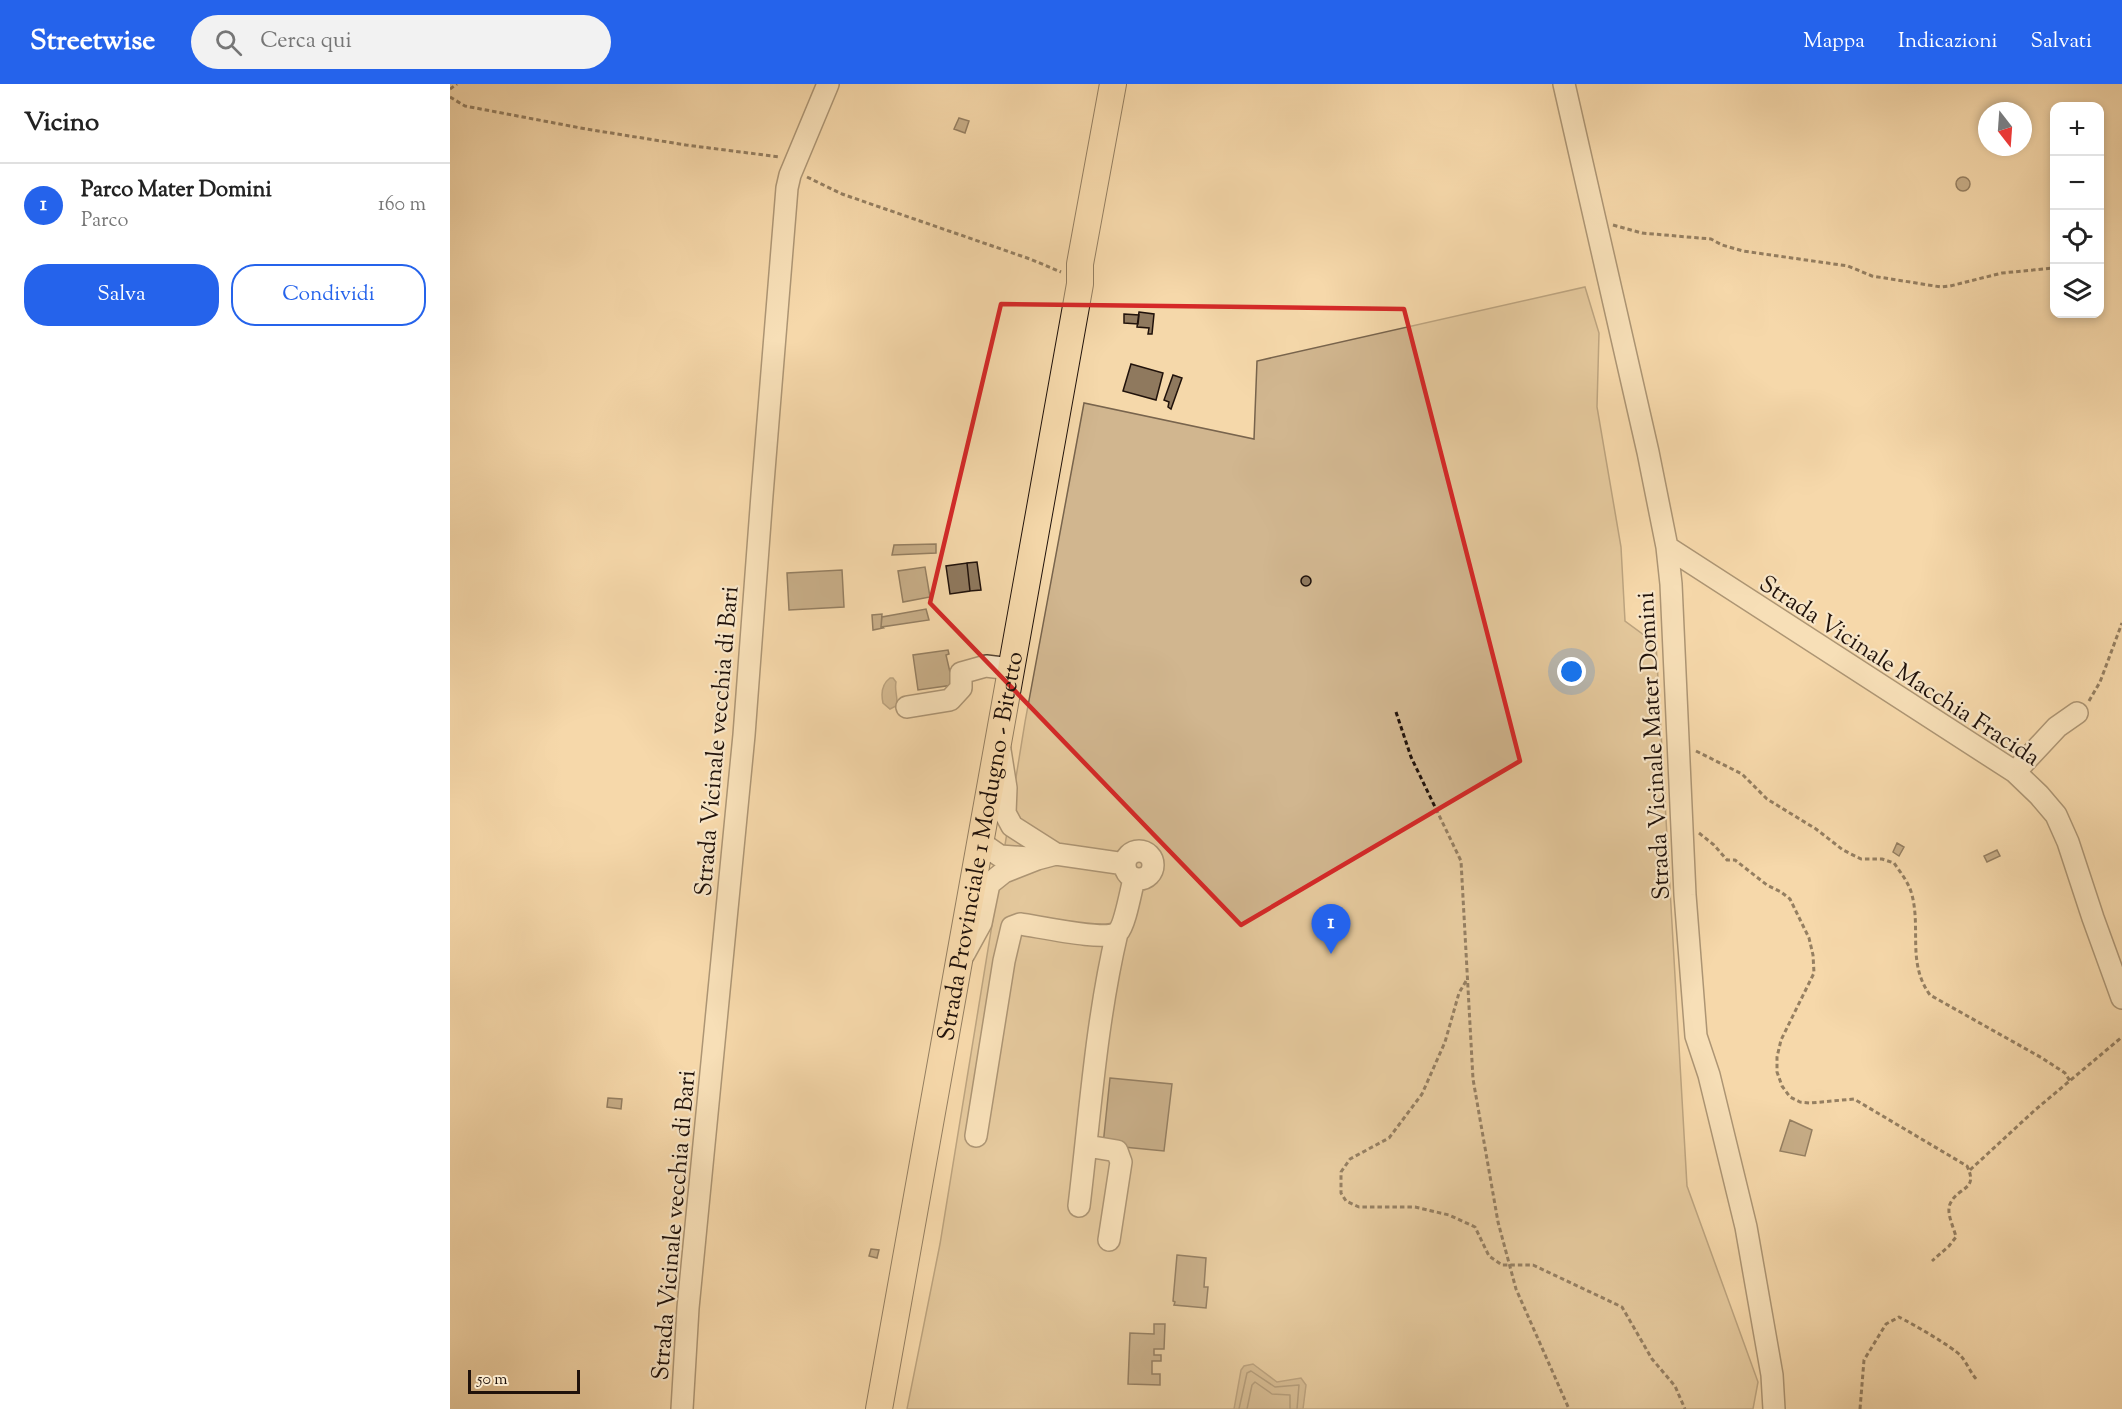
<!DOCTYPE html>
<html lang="it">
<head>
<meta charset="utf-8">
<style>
  :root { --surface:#fff; --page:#f2f2f2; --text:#222; --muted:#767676; --line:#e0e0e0; --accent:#2563eb }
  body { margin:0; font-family:"Sorts Mill Goudy",serif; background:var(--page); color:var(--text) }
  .controls { position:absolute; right:18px; top:18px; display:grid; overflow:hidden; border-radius:12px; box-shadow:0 3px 9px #0003 }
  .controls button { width:54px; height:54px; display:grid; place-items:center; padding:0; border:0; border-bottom:2px solid var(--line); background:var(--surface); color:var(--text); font:30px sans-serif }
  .compass { position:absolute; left:1528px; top:18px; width:54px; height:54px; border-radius:50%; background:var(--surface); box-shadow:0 3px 9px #0003; rotate:163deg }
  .scale { position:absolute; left:18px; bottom:15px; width:112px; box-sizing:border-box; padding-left:6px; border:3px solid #20120b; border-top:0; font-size:16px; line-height:21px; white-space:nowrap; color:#20120b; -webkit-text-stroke:4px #f8e6c8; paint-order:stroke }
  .you { position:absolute; left:1122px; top:588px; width:21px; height:21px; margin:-15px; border:4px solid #fff; border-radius:50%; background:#1a73e8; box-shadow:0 0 0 9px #1a73e833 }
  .badge { display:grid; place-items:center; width:39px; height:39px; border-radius:50%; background:var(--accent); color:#fff; font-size:20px; font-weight:700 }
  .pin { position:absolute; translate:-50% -50px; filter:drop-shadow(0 2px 3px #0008) }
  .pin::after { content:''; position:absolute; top:32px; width:21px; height:18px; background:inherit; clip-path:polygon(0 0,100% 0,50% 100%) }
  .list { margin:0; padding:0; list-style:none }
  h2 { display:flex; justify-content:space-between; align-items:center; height:78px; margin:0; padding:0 24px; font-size:26px }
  h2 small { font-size:20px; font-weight:400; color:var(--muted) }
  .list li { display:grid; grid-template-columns:39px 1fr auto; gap:18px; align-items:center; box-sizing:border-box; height:84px; padding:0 24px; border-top:2px solid var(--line) }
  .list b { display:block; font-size:22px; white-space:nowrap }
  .list p { margin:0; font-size:20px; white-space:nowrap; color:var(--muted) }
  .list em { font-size:20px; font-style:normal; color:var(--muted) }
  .actions { display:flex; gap:12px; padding:18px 24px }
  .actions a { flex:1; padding:14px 0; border:2px solid var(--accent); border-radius:24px; text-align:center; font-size:21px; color:var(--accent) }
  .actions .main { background:var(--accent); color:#fff }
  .icon { flex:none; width:33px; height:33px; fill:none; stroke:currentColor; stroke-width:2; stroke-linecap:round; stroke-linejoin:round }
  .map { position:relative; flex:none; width:1672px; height:1325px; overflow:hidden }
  header { display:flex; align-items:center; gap:36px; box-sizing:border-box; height:84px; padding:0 30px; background:var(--accent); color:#fff }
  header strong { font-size:28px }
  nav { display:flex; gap:33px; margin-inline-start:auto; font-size:21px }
  .search { width:420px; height:54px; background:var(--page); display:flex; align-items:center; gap:15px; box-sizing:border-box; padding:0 21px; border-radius:33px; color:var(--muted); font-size:22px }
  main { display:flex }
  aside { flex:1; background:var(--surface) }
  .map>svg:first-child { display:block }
</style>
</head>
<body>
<header>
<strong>Streetwise</strong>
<div class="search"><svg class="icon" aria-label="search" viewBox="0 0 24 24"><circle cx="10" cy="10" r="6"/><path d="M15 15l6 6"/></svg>Cerca qui</div>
<nav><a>Mappa</a><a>Indicazioni</a><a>Salvati</a></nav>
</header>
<main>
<aside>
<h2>Vicino<small></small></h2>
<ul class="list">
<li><span class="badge">1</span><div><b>Parco Mater Domini</b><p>Parco</p></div><em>160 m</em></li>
</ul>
<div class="actions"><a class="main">Salva</a><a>Condividi</a></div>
</aside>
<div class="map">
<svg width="1672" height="1325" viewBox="0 0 1672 1325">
  <rect width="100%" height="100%" fill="#f5d8aa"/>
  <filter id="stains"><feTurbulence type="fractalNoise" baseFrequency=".00333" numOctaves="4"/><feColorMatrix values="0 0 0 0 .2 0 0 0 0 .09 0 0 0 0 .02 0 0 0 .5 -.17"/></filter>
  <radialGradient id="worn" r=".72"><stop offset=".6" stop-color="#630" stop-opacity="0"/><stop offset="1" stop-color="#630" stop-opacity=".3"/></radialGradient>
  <path fill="#d1b68f" stroke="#78644d" stroke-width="1.5" d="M1135,203L1149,249L1147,323L1171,463L1175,537L1206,560L1237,1102L1308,1298L1303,1325H457L490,1160L575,638L634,319L804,355L807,277Z"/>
  <path fill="#ad9574" stroke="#75614a" stroke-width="1.5" d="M440,594H443L446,598C444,608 449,614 446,622L440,625L433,619C431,610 432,600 440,594Z
    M803,1280L827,1298L851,1294L856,1301L853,1325H784L791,1286L794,1282Z"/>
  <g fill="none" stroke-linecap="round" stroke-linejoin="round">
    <path stroke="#665440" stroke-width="1.5" d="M789,1325L797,1289L801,1287L825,1303L849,1301L847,1325
      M797,1325L802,1301L805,1298L822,1310L840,1311V1325"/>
  </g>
  <path fill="#8f795e" stroke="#20120b" stroke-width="1.5" d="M509,34L519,37L515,49L504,45Z
    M1506 100a7 7 0 1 1 14 0a7 7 0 1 1-14 0Z
    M689,228L704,230L702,250H698L699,244L687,243Z
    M674,230L689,231L688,240L674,239Z
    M681,280L713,289L706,316L673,307Z
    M723,291L732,294L721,325L718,323L719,318L714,316Z
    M486,460V469L442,471L444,461Z
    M527,478L531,506L520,507L517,479Z
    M517,479L520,507L500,510L496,482Z
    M475,483L480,513L453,518L448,487Z
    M392,486L394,523L339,526L337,489Z
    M851 497a5 5 0 1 1 10 0a5 5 0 1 1-10 0Z
    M476,525L479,536L431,543L432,533Z
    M432,530L431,543L433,544L423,546L422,531Z
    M498,566L499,570L496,571L503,601L468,606L463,571Z
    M1447,759L1454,763L1449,772L1443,768Z
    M1547,766L1550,772L1537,778L1534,772Z
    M660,994L722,1000L714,1067L653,1061Z
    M158,1014L172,1015L171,1025L157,1023Z
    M1340,1036L1362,1046L1355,1072L1330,1067Z
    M421,1165L429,1166L427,1174L419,1172Z
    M727,1171L756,1174L754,1203H758L756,1224L724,1221L725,1218L723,1217Z
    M704,1240H715L714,1265H704V1271H711V1277H702V1290H710V1301L678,1300L680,1249L704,1250Z"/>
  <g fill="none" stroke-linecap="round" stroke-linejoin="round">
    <defs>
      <path id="minor" d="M1114,0L1198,368L1217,463L1221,500L1235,811L1246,952L1259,991L1296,1143L1322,1291L1324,1325
        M1217,463L1565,688L1589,711L1606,731L1618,758L1643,834L1672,914
        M457,623L500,616L511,604V589L536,582L561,585
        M550,666L556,704L555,729L562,742L606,770
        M1565,688L1607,643L1627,629
        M530,758L550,772L579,774
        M675 781a14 14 0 1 1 28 0a14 14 0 1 1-28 0Z
        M514,870L531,839L539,800L554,788L587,775L606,770L675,780
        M526,1052L554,877L562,843L570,840C587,842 657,858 668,848C675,841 681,806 684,795
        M637,1062L667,1067L671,1078L659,1156
        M629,1122C640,1031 646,938 667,849
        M232,1325L238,1224L294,651L312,411L337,104L340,91L378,0"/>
      <g id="major">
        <path id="s1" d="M429,1325L630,200V180L663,0"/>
      </g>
    </defs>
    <use href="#minor" stroke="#543" stroke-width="24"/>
    <use href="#major" stroke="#20120b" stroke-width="28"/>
    <path stroke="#20120b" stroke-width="3" stroke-dasharray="4.5 3" stroke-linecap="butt" d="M0,5L7,0
      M0,13L15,22L136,45L236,61L330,73
      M357,93L392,110L580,175L611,188
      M1163,141L1192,149L1261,155L1272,161L1293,167L1398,182L1422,192L1491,203L1500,202L1552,189L1604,184
      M1639,617L1650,598L1672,539
      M946,628L961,673L1011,777L1023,995L1048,1138L1066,1205L1119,1325
      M1246,667L1292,690L1317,715L1366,745L1393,766L1411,775H1432L1444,779C1451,789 1459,799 1462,811C1471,846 1457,879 1480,911L1592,974L1615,989L1620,997
      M1249,749L1264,761L1277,776H1285L1317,801L1331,808L1340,815L1359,854L1363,871L1364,889L1331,956L1327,973V988L1332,1002L1340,1013L1350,1018L1360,1019L1404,1015L1517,1082C1529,1107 1508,1102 1500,1120C1496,1129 1504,1144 1506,1153L1499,1162L1482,1177
      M1016,897L1009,909L995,958L972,1010L939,1054L900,1075L891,1088V1109L896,1117L909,1123H965L999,1131L1025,1143L1039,1172L1052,1181H1083L1172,1223L1202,1275L1225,1302L1235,1325
      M1520,1086L1585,1026L1672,953
      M1410,1325L1414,1276L1436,1240L1449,1233C1461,1239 1503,1263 1511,1272C1517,1279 1520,1288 1527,1296"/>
    <use href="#minor" stroke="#f8e6c8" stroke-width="21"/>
    <use href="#major" stroke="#f5d8aa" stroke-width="26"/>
  </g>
  <path d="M0 0H1672V1325H0ZM551,220L954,225L1070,677L791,841L480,519Z" fill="#f5d8aa" fill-opacity=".55" fill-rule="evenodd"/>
  <path fill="none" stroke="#d62828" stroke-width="4.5" stroke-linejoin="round" d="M551,220L954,225L1070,677L791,841L480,519Z"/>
  <g text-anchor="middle" stroke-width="4.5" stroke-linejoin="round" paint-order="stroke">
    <g font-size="24" fill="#20120b" stroke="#f8e6c8">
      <text transform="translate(1450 586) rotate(33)" y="8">Strada Vicinale Macchia Fracida</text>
      <text transform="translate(266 657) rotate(-85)" y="8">Strada Vicinale vecchia di Bari</text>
      <text transform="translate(1203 662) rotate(-93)" y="8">Strada Vicinale Mater Domini</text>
      <text dy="8" stroke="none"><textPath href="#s1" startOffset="572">Strada Provinciale 1 Modugno - Bitetto</textPath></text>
      <text transform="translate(223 1141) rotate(-85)" y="8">Strada Vicinale vecchia di Bari</text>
    </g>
  </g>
  <rect width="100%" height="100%" filter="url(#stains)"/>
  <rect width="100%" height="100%" fill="url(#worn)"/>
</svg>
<div class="controls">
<button>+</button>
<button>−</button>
<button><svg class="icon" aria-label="locate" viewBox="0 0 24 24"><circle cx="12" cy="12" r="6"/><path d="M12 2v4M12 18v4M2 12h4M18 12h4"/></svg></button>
<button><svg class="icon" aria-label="layers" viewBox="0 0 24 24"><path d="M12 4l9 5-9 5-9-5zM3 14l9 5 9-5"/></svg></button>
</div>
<svg class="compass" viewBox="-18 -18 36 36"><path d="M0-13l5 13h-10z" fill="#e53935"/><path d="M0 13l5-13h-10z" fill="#767676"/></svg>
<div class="scale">50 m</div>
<div class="you"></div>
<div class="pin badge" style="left:881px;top:870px">1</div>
</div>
</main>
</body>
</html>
